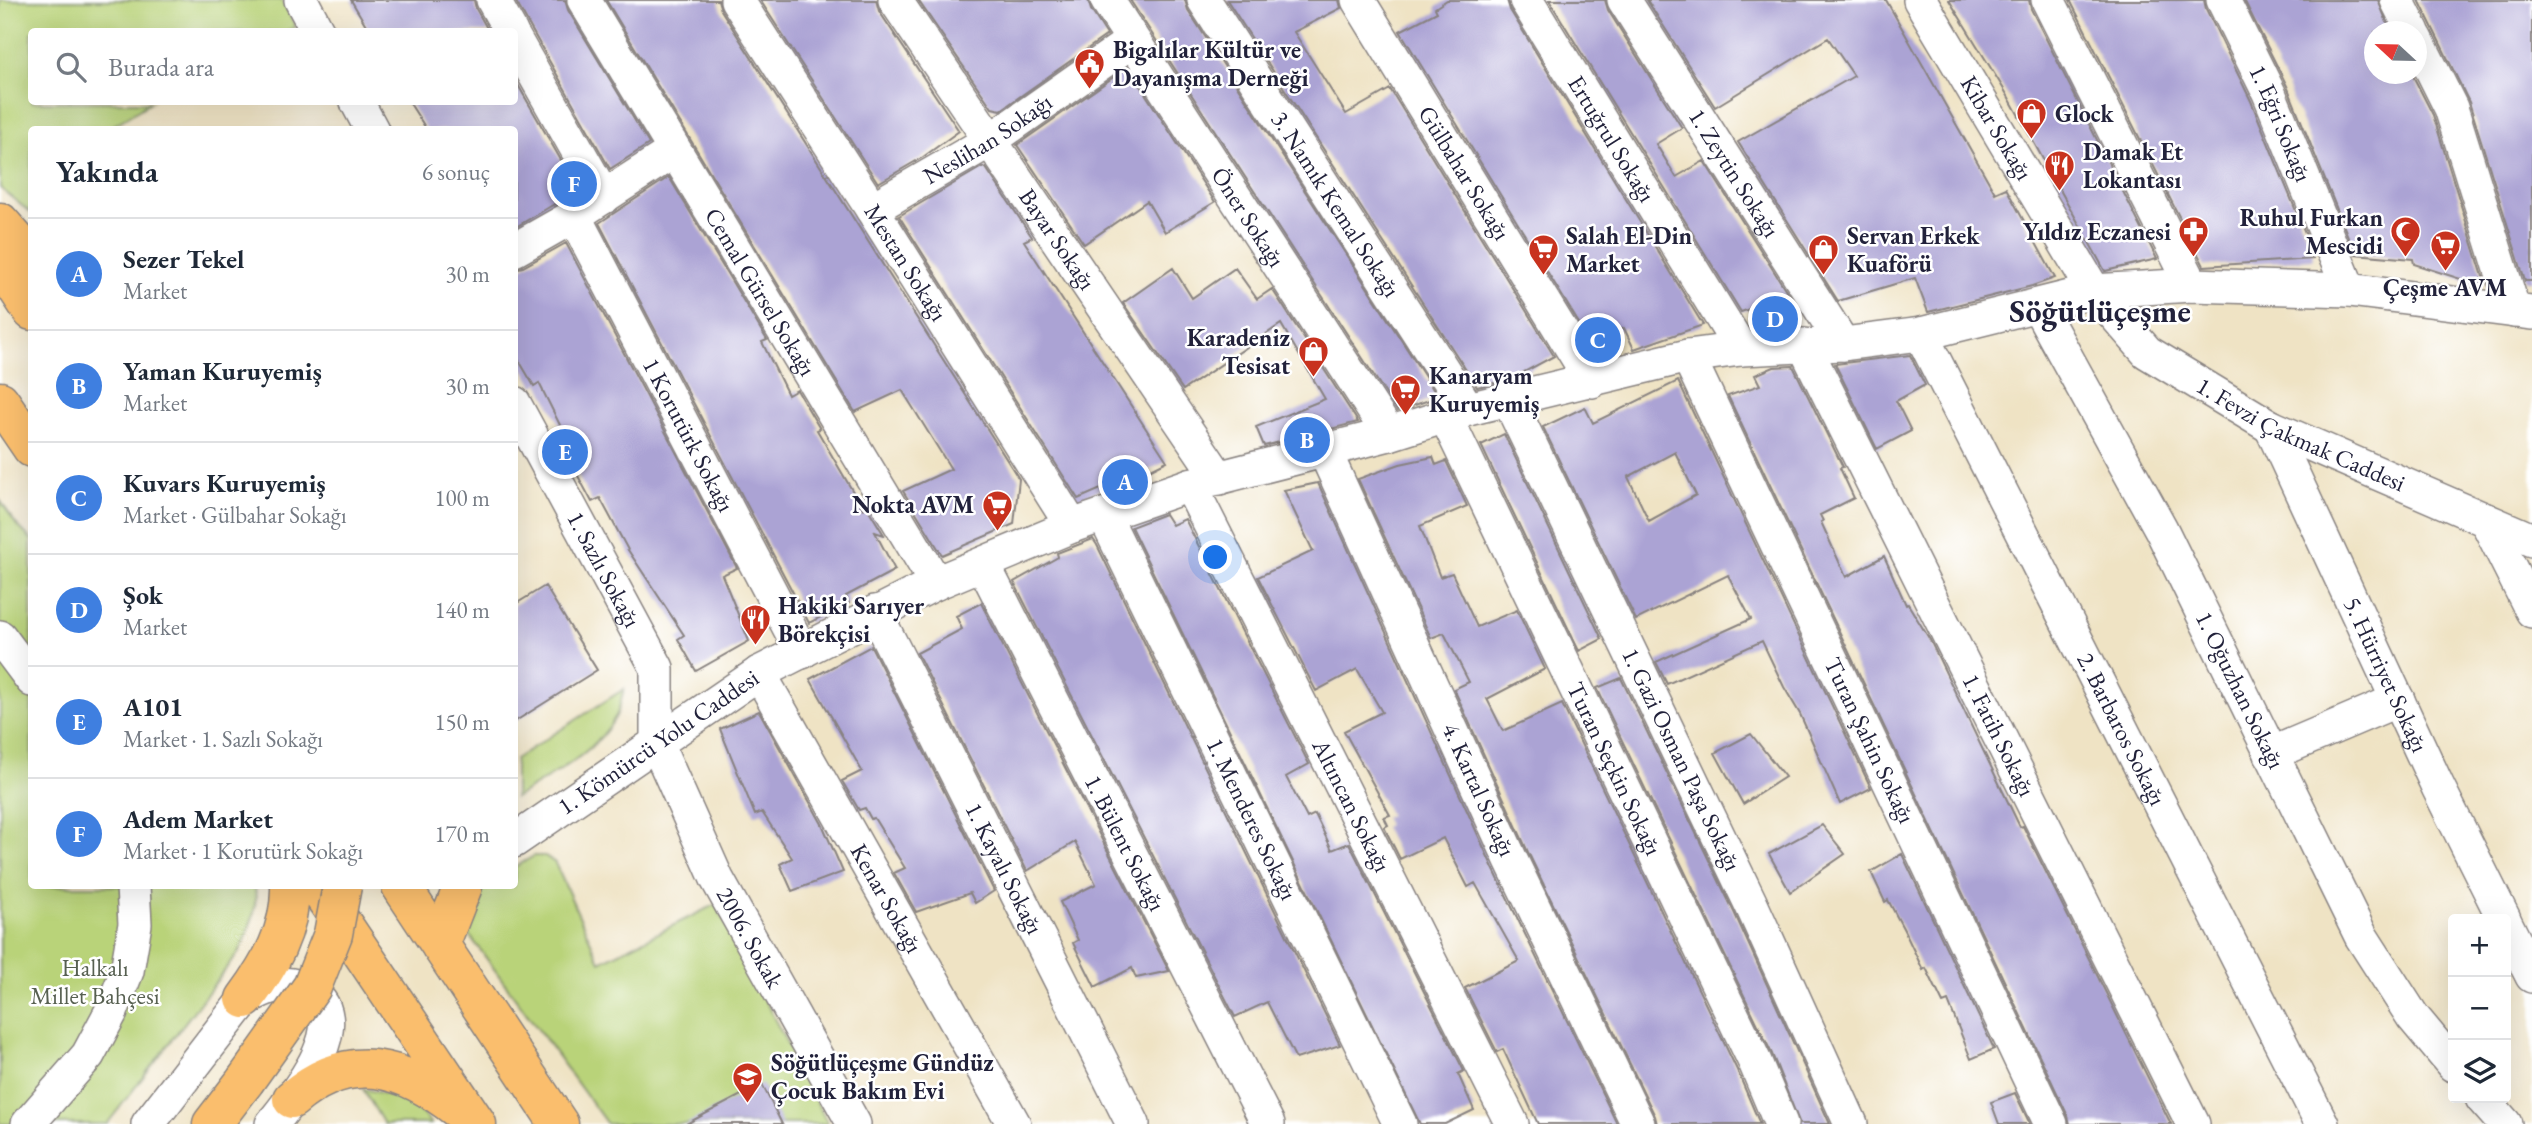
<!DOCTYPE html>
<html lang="tr">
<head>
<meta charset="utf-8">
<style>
  :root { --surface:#fff; --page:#f6f6f7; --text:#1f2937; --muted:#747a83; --line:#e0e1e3; --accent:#c8321e }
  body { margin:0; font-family:"EB Garamond",serif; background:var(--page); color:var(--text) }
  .controls { position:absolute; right:21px; bottom:21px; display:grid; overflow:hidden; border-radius:7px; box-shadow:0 7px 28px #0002 }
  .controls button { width:63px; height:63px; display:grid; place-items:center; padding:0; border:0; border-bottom:2px solid var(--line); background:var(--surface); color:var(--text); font:35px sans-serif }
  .compass { position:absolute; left:2364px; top:21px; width:63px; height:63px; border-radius:50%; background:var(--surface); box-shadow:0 7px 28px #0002; rotate:292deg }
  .you { position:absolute; left:1216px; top:558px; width:24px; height:24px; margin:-18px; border:5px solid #fff; border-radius:50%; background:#1a73e8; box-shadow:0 0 0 10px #1a73e833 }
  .badge { display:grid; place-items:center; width:46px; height:46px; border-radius:50%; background:var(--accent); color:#fff; font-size:23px; font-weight:700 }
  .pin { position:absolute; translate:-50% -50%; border:4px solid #fff; box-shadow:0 2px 7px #0006 }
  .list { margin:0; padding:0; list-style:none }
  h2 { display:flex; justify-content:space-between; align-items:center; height:91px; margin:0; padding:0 28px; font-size:30px }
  h2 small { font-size:23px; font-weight:400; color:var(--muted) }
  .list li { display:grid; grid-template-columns:46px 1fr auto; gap:21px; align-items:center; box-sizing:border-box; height:112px; padding:0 28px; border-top:2px solid var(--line) }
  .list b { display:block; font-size:26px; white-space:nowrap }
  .list p { margin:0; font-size:23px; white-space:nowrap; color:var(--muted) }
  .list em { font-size:23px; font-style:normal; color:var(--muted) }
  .icon { flex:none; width:38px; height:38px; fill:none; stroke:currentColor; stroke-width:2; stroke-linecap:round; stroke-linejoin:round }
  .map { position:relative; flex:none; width:2532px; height:1124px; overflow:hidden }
  .search { position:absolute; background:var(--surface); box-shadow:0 7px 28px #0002; left:28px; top:28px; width:490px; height:77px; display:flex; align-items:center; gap:18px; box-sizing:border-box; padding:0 24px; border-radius:7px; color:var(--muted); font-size:26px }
  .panel { position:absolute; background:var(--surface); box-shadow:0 7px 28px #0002; left:28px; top:126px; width:490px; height:763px; border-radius:7px }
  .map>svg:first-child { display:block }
</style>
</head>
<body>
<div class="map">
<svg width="2532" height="1124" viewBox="0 0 2532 1124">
  <rect width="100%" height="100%" fill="#fff"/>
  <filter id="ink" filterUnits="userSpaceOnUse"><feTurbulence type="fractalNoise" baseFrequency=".0143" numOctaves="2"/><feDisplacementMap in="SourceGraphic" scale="14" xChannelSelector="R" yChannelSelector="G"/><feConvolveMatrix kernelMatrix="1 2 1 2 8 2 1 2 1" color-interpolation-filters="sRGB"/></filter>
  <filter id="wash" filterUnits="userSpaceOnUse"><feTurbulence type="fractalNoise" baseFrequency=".00686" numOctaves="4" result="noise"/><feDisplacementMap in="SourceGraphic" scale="28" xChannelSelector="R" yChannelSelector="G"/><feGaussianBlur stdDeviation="1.57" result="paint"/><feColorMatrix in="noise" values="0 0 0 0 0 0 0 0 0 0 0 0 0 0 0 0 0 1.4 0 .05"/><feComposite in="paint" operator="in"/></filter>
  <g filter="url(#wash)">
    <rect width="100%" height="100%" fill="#efe3c4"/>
    <path fill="#b9d379" stroke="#6e7a5a" stroke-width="2" d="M0,0H282L296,27L284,32H32V102H151L108,129L32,130L31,213L0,188Z
      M0,500L16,524L31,539L32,886H255C258,910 249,930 239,952L107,1124H0Z
      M624,689C621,698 620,708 616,716C596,754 549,776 515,798V759Z
      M534,856H545L555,863L600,962L716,904L828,1124H607L468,933C463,909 466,902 485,886H514L515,867Z
      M363,1089C390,1094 414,1100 431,1124H384Z"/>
    <g id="blocks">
      <path fill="#aba3d4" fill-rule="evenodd" d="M351,0H474L476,9L489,32H370Z
        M515,0H565L568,10L649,144L610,169Z
        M606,0H718L721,10L1019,479L1014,524L942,555L903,491L951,469L902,390L855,412Z
        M760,0H876L879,11L959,131L923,157L878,183Z
        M918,0H1088L1091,10L1107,35L1001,110L992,108Z
        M1130,0H1185L1188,10L1438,397L1397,411Z
        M1227,0H1339L1341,8L1294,32L1346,114L1390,89L1554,356L1511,379L1477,387Z
        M1447,0H1507L1510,10L1703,325L1634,349L1624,328L1591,343L1400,31L1437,12L1435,8Z
        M1549,0H1605L1608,10L1682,128L1656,144L1676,177L1704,161L1789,295L1741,312Z
        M1647,0H1886L1995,193L2006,188L2055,278L2032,286L1928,312L1915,278L1838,301L1738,142L1854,76L1828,38L1715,107Z
        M1949,0H2029L2031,9L2157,259L2105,271L2008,96Z
        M2070,0H2204L2206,9L2251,101L2312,250L2313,259L2204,266Z
        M2244,0H2378L2391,32H2375V74H2412L2433,115L2485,283L2476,284L2414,264L2413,259L2355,254L2287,86Z
        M2419,0H2532V281H2525L2469,102Z
        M1128,67L1215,202L1165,232L1147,201L1084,244L1017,145Z
        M514,78L578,190L514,228V130H427L409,102H514Z
        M982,167L986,168L1032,237L1024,241L1167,461L1119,485L1117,482L1078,499L899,216Z
        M669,177L767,340L762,342L788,395L797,390L820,429L817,430L863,509L867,507L884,535L875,532L895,570L846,596L849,603L809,623L599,223Z
        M566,243L737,568L722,575L749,641L696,671L678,639L684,635L628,550L600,498L592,502L556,435L563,431L539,383L534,386L514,352V269L523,267Z
        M1173,268L1192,298L1235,268L1257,299L1272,289L1358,422L1264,446L1256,427L1325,399L1281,324L1183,390L1123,303Z
        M1910,355L1925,385L1896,401L1911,431L1877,449L1835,364Z
        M1793,366L1843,467L1840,468L1854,498L1820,515L1823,521L1821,522L1846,577L1884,556L1906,605L1908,604L1930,640L2020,827L2023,826L2171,1124H2070L2068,1116L1728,396L1760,385L1755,375L1774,367Z
        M1678,381L1871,788L1840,804L1800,714L1784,687L1762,641L1667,684L1656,662L1751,619L1728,575L1636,620L1543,427L1585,407L1593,423ZM1675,452L1696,495L1649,521L1628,477Z
        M1504,434L1602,639L1579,651L1481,445Z
        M1433,457L1436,465L1446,461L1467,506L1420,526L1440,577L1452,573L1477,627L1517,610L1545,669L1487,699L1503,731L1562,704L1737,1070L1760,1124H1657L1655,1116L1528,852L1454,689L1469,682L1444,633L1431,638L1358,479L1400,464Z
        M1318,483L1493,868L1617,1124H1538L1503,1049L1497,1052L1465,988L1519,961L1475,883L1468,887L1443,838L1400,859L1384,827L1388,825L1384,817L1390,815L1344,731L1382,712L1357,669L1316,691L1258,577L1313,551L1284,490Z
        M1165,514L1172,525L1185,519L1309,764L1286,777L1307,818L1315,814L1332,850L1349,843L1464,1071L1458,1074L1474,1110L1445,1124H1420L1131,527Z
        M1093,539L1097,545L1340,1045L1296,1059L1267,1002L1235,1017L1016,586L1014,582L1058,557L1057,553Z
        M545,586L597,670L514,722V605Z
        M981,603L1169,971L1136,978L1132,968L1095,987L1073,943L1078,940L1060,902L1096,884L1075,842L1027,871L917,653L962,629L956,616Z
        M871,646L994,891L975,903L970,893L916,912L894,873L905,868L874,818L871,819L865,808L859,810L842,781L862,771L810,679Z
        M1621,678L1734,912L1830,1124H1800L1772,1054L1597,688Z
        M759,711L822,824L843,872L792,891L780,864L792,858L762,812L755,815L720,729Z
        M1751,734L1785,777L1743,804L1715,753Z
        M1822,825L1845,854L1790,892L1769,854Z
        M1902,854L1994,1049L1971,1059L1948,1001L1943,1003L1926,968L1923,970L1904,930L1888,900L1885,902L1871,872Z
        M762,1084L782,1124H686Z
        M2015,1093L2030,1124H1999L1991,1102Z"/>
    </g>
  </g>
  <g filter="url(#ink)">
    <use href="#blocks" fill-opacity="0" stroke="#888280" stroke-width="2"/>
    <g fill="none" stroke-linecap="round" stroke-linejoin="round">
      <defs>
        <g id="minor">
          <path d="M301,0L318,32"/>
          <path d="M493,0L511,32"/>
          <path id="s1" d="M584,0L936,583"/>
          <path id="s2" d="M737,0L872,209L1072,526"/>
          <path id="s3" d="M895,0L1219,478"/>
          <path id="s4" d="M1107,0L1389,434"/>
          <path id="s5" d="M1204,0L1468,409"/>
          <path id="s6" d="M1358,0L1592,381"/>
          <path id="s7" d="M1526,0L1741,349"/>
          <path id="s8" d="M1624,0L1843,344"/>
          <path id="s9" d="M1920,0L2094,291L2147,352L2271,427L2532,540"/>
          <path d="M2048,0L2192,285"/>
          <path id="s10" d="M2223,0L2269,93L2349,290"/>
          <path d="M2397,0L2413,32"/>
          <path d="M514,38L604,197"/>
          <path d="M2416,38L2451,108L2514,311"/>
          <path d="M357,102L372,130"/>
          <path id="s11" d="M872,209L991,140L1132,41"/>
          <path id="s12" d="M574,216L802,652"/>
          <path d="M514,250L574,216L674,151"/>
          <path id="s13" d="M2038,306L2161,529L2361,936L2413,1017L2453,1065"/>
          <path id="s14" d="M1921,334L2322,1124"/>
          <path id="s15" d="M1804,345L2193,1124"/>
          <path id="s16" d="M1688,356L2051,1124"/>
          <path id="s17" d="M1508,398L1751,904L1851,1124"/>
          <path id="s18" d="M514,403L657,668V744L717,879L854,1124"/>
          <path id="s19" d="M1445,415L1755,1062L1781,1124"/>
          <path id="s20" d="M2271,427L2438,787L2504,919"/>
          <path id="s21" d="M1325,452L1511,860L1638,1124"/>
          <path id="s22" d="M1190,485L1512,1124"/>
          <path id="s23" d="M1104,515L1400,1124"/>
          <path d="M2486,520L2532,611"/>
          <path id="s24" d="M983,564L1268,1124"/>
          <path id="s25" d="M875,612L1133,1124"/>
          <path d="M0,637L32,680"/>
          <path id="s26" d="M759,673L1014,1124"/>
          <path d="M2271,754L2398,700"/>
          <path id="s27" d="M514,841L759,673L936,583L1072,526L1190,485L1389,434L1468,409L1688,356L1741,349L1843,344L1921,334L2094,291L2192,285L2349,290L2532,313"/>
          <path d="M2506,924L2532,976"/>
          <path d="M2482,1098L2505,1124"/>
          <path d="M28,1124L88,1055L111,1012L127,971L135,924L133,886"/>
          <path d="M148,1124L245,999C264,988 285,978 306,990C359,1018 296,1094 272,1124"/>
        </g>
        <path id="major" d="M0,222L32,258
          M0,262L32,311
          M0,401L32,448
          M317,886L477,1124
          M401,886L559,1124
          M440,945L463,886
          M245,999C270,965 291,930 290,886
          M292,1099C350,1049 404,1066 459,1110
          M212,1124L245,1081"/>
      </defs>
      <use href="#minor" stroke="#888280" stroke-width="36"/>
      <use href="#major" stroke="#888280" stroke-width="41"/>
      <use href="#minor" stroke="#fff" stroke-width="33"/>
      <use href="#major" stroke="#fabe6d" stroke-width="38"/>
      <defs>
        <path id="major-bridge" d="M245,1081L312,987L333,934L342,886"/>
      </defs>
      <use href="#major-bridge" stroke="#888280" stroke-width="41" stroke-linecap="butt"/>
      <use href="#major-bridge" stroke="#fabe6d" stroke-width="38"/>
    </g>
  </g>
  <defs>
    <symbol id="civic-pin" viewBox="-11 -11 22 30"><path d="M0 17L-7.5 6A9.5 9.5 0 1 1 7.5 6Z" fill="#c8321e" stroke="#fff"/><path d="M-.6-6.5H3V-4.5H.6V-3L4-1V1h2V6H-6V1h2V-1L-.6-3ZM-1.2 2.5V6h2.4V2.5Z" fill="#fff"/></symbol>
    <symbol id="shop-pin" viewBox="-11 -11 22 30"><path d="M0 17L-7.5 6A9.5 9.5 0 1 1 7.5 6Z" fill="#c8321e" stroke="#fff"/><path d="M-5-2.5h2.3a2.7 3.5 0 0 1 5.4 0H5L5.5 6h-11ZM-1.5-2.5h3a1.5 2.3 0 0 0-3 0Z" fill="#fff"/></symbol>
    <symbol id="restaurant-pin" viewBox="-11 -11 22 30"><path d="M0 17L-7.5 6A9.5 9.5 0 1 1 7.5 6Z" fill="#c8321e" stroke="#fff"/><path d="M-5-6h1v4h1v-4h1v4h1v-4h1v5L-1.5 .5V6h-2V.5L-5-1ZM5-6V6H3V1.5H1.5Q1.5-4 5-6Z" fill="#fff"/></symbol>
    <symbol id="pharmacy-pin" viewBox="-11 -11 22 30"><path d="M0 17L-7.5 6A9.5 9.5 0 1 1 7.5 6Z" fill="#c8321e" stroke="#fff"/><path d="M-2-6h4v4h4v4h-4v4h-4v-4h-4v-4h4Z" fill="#fff"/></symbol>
    <symbol id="mosque-pin" viewBox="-11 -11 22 30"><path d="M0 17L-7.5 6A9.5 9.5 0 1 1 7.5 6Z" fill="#c8321e" stroke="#fff"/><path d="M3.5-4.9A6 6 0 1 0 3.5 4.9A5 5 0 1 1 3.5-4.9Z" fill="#fff"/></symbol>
    <symbol id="supermarket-pin" viewBox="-11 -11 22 30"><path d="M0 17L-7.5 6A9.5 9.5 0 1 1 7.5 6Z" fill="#c8321e" stroke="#fff"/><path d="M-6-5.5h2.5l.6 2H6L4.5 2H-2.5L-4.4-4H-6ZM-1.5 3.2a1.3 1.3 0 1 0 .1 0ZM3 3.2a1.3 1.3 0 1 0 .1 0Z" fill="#fff"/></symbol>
    <symbol id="school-pin" viewBox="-11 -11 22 30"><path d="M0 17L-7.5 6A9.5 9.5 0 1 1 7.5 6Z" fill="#c8321e" stroke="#fff"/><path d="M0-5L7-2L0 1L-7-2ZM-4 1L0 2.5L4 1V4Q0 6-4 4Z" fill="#fff"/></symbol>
  </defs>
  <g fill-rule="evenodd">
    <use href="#civic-pin" x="1072" y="46" width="35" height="47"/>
    <use href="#shop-pin" x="2014" y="96" width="35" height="47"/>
    <use href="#restaurant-pin" x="2042" y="148" width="35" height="47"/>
    <use href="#pharmacy-pin" x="2176" y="214" width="35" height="47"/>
    <use href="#mosque-pin" x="2388" y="214" width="35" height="47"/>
    <use href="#supermarket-pin" x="2428" y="228" width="35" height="47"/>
    <use href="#supermarket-pin" x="1526" y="232" width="35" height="47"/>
    <use href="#shop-pin" x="1806" y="232" width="35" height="47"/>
    <use href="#shop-pin" x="1296" y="334" width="35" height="47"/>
    <use href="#supermarket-pin" x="1388" y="372" width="35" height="47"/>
    <use href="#supermarket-pin" x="980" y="488" width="35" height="47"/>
    <use href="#restaurant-pin" x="738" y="602" width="35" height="47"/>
    <use href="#school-pin" x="730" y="1060" width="35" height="47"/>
  </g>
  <g text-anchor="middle" stroke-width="5" stroke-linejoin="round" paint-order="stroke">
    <g font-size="24" font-weight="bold" fill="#22223b" stroke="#fff" text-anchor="start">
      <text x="1113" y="58">Bigalılar Kültür ve<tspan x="1113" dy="28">Dayanışma Derneği</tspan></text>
      <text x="2055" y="122">Glock</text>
      <text x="2083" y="160">Damak Et<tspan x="2083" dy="28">Lokantası</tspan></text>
      <text x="2383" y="226" text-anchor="end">Ruhul Furkan<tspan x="2383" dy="28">Mescidi</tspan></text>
      <text x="2171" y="240" text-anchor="end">Yıldız Eczanesi</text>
      <text x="1566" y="244">Salah El-Din<tspan x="1566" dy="28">Market</tspan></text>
      <text x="1847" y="244">Servan Erkek<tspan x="1847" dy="28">Kuaförü</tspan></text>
      <text x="2445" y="296" text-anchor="middle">Çeşme AVM</text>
      <text x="1290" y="346" text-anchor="end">Karadeniz<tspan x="1290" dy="28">Tesisat</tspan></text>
      <text x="1429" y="384">Kanaryam<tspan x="1429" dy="28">Kuruyemiş</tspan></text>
      <text x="974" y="513" text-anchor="end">Nokta AVM</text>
      <text x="778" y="614">Hakiki Sarıyer<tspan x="778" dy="28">Börekçisi</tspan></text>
      <text x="771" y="1071">Söğütlüçeşme Gündüz<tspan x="771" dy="28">Çocuk Bakım Evi</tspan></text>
    </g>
    <g font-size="24" fill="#22223b" stroke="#fff">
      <text dy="8" stroke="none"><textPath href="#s10" startOffset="136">1. Eğri Sokağı</textPath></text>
      <text dy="8" stroke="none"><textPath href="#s9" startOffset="149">Kibar Sokağı</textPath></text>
      <text dy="8" stroke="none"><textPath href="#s11" startOffset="135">Neslihan Sokağı</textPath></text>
      <text dy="8" stroke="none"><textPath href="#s7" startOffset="163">Ertuğrul Sokağı</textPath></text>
      <text dy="8" stroke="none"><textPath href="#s6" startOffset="203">Gülbahar Sokağı</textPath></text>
      <text dy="8" stroke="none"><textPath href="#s8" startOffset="205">1. Zeytin Sokağı</textPath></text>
      <text dy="8" stroke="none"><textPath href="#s5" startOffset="243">3. Namık Kemal Sokağı</textPath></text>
      <text dy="8" stroke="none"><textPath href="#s4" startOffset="259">Öner Sokağı</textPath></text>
      <text dy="8" stroke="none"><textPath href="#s3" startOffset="289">Bayar Sokağı</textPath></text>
      <text dy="8" stroke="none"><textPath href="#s2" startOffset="312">Mestan Sokağı</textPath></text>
      <text dy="8" stroke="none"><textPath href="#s1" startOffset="341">Cemal Gürsel Sokağı</textPath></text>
      <text dy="8" stroke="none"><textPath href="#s9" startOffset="595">1. Fevzi Çakmak Caddesi</textPath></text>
      <text dy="8" stroke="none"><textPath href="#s12" startOffset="247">1 Korutürk Sokağı</textPath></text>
      <text dy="8" stroke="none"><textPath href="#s18" startOffset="189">1. Sazlı Sokağı</textPath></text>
      <text dy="8" stroke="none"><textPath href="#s20" startOffset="273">5. Hürriyet Sokağı</textPath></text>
      <text dy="8" stroke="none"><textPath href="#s13" startOffset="434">1. Oğuzhan Sokağı</textPath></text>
      <text dy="8" stroke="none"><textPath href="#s14" startOffset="443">2. Barbaros Sokağı</textPath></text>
      <text dy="8" stroke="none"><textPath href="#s15" startOffset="436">1. Fatih Sokağı</textPath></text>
      <text dy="8" stroke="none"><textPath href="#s16" startOffset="425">Turan Şahin Sokağı</textPath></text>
      <text dy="8" stroke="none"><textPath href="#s27" startOffset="175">1. Kömürcü Yolu Caddesi</textPath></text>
      <text dy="8" stroke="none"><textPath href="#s17" startOffset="401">1. Gazi Osman Paşa Sokağı</textPath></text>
      <text dy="8" stroke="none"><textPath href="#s19" startOffset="392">Turan Seçkin Sokağı</textPath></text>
      <text dy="8" stroke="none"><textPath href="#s21" startOffset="371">4. Kartal Sokağı</textPath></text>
      <text dy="8" stroke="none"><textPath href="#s22" startOffset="359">Altıncan Sokağı</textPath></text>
      <text dy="8" stroke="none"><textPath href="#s23" startOffset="338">1. Menderes Sokağı</textPath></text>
      <text dy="8" stroke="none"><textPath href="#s24" startOffset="313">1. Bülent Sokağı</textPath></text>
      <text dy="8" stroke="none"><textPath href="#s25" startOffset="287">1. Kayalı Sokağı</textPath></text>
      <text dy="8" stroke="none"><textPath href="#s26" startOffset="259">Kenar Sokağı</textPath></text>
      <text dy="8" stroke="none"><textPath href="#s18" startOffset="592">2006. Sokak</textPath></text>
    </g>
    <g font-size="24" fill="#576051" stroke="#fff">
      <text x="95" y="976">Halkalı<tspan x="95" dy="28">Millet Bahçesi</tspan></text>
    </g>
    <g font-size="32" font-weight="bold" fill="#22223b" stroke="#fff">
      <text x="2100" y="322">Söğütlüçeşme</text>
    </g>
  </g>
</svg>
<div class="controls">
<button>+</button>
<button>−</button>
<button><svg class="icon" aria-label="layers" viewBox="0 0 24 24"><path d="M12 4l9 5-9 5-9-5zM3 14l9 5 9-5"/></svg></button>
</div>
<svg class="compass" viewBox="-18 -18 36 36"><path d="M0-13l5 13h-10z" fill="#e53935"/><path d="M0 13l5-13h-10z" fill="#747a83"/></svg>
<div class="you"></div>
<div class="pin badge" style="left:1125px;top:482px;background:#3f7fe0">A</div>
<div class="pin badge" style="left:1307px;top:440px;background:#3f7fe0">B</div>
<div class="pin badge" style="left:1598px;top:340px;background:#3f7fe0">C</div>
<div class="pin badge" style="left:1775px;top:319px;background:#3f7fe0">D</div>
<div class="pin badge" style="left:565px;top:452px;background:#3f7fe0">E</div>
<div class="pin badge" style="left:574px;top:184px;background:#3f7fe0">F</div>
<div class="search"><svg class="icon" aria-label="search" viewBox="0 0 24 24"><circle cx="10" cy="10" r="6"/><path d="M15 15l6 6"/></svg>Burada ara</div>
<section class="panel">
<h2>Yakında<small>6 sonuç</small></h2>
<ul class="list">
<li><span class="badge" style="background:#3f7fe0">A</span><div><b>Sezer Tekel</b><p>Market</p></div><em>30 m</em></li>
<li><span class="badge" style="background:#3f7fe0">B</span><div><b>Yaman Kuruyemiş</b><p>Market</p></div><em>30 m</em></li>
<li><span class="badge" style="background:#3f7fe0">C</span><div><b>Kuvars Kuruyemiş</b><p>Market · Gülbahar Sokağı</p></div><em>100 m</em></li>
<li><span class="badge" style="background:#3f7fe0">D</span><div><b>Şok</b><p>Market</p></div><em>140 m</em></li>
<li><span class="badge" style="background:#3f7fe0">E</span><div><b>A101</b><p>Market · 1. Sazlı Sokağı</p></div><em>150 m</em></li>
<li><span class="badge" style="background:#3f7fe0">F</span><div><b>Adem Market</b><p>Market · 1 Korutürk Sokağı</p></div><em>170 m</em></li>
</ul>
</section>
</div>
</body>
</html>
